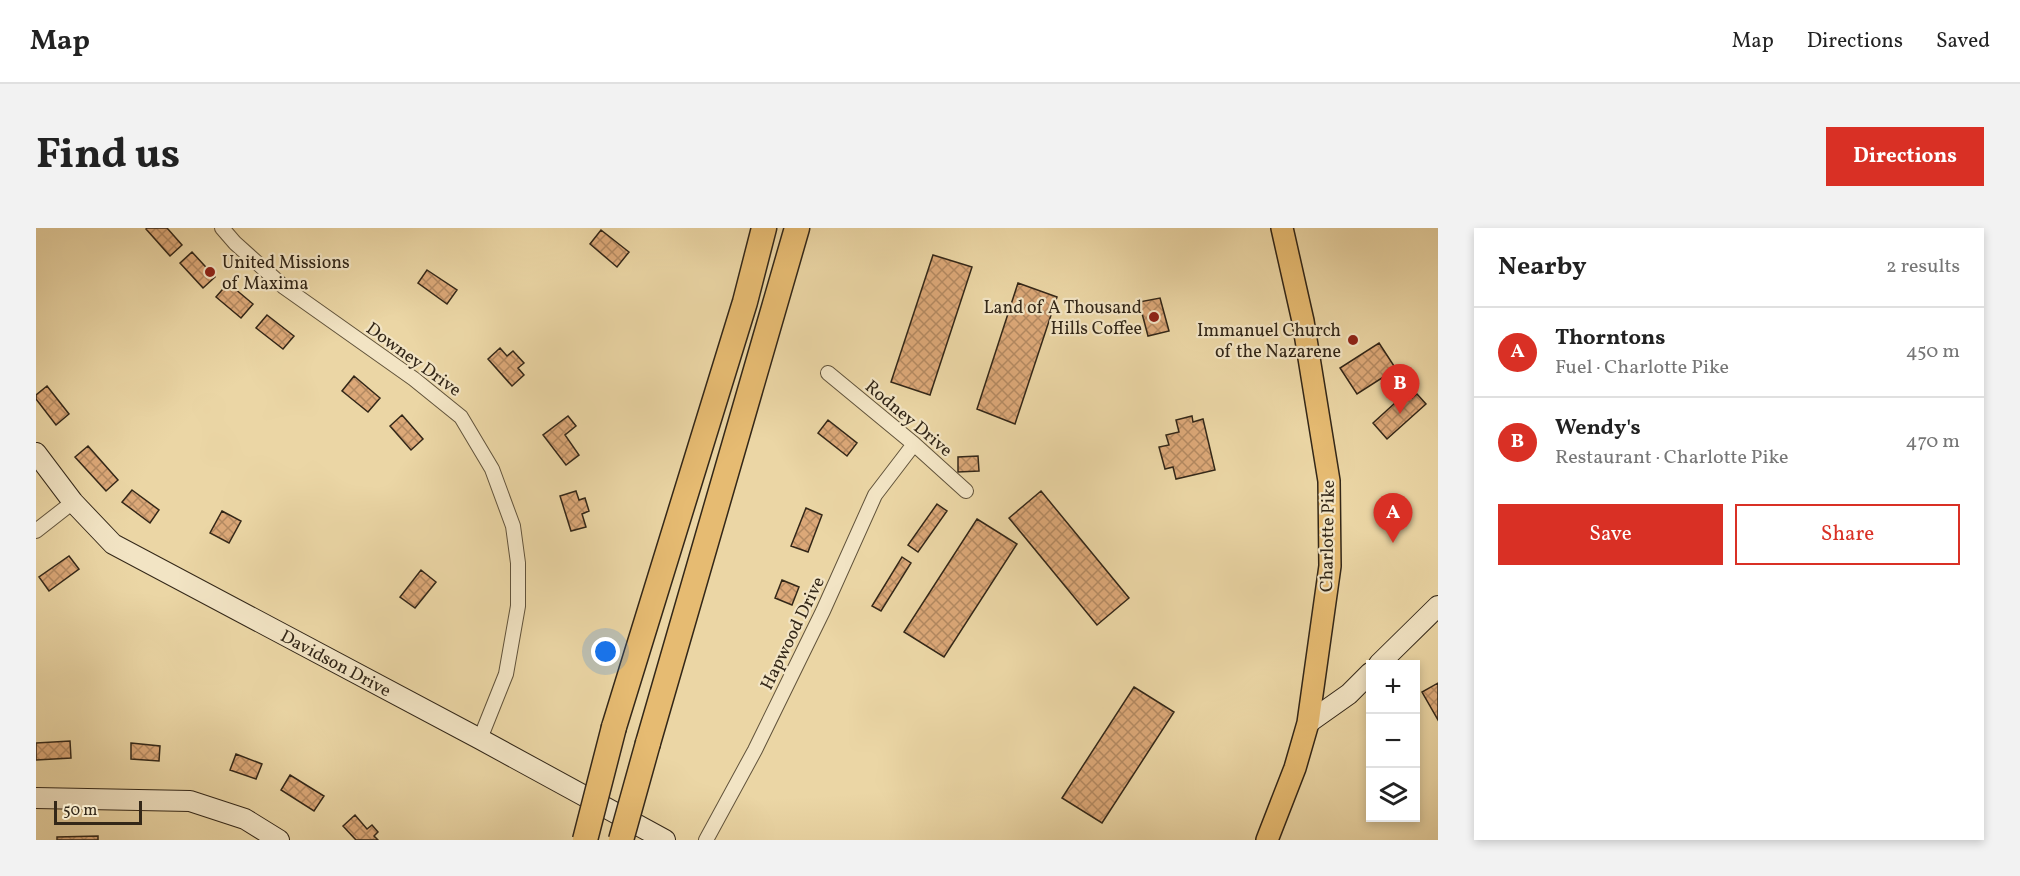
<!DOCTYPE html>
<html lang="en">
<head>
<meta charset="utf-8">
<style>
  :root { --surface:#fff; --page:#f2f2f2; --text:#222; --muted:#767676; --line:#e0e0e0; --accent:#d93025 }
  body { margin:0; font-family:Vollkorn,serif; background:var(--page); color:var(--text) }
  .controls { position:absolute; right:18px; bottom:18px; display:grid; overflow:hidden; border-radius:0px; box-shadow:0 3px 9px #0003 }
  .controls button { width:54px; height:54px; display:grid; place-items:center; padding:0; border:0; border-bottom:2px solid var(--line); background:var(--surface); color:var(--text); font:30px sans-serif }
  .scale { position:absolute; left:18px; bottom:15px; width:88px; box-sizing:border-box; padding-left:6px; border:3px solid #332718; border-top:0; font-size:16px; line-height:21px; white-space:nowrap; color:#332718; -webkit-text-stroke:4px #f2e4c4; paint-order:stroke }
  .you { position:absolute; left:570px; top:424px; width:21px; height:21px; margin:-15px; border:4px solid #fff; border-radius:50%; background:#1a73e8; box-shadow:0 0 0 9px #1a73e833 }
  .badge { display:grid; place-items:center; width:39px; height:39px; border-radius:50%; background:var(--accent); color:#fff; font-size:20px; font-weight:700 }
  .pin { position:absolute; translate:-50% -50px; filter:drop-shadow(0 2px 3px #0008) }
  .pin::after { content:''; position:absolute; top:32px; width:21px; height:18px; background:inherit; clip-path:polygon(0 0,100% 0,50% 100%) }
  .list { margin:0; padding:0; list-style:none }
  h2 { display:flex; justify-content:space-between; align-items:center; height:78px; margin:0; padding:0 24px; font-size:26px }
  h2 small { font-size:20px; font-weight:400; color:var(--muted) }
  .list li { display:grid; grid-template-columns:39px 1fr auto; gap:18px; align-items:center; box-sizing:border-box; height:90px; padding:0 24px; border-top:2px solid var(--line) }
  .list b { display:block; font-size:22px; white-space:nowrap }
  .list p { margin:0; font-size:20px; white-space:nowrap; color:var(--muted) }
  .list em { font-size:20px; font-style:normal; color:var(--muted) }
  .actions { display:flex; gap:12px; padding:18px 24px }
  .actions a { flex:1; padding:14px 0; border:2px solid var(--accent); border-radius:0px; text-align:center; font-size:21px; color:var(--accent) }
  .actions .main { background:var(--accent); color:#fff }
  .icon { flex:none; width:33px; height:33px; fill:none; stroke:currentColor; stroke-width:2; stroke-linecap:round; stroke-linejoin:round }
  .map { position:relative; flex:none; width:1402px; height:612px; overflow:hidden; border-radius:0px }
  header { display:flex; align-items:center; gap:36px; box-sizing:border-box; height:84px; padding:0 30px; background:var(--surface); border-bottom:2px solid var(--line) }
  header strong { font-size:28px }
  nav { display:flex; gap:33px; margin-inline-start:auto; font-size:21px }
  .intro { display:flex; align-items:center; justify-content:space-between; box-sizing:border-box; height:144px; padding:0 36px }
  h1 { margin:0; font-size:42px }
  .button { padding:15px 27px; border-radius:0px; background:var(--accent); color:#fff; font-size:21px; font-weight:700 }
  main { display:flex; gap:36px; padding:0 36px }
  aside { flex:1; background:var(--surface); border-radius:0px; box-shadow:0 3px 9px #0003 }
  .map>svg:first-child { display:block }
</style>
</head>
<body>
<header>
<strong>Map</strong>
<nav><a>Map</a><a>Directions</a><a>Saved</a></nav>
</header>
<div class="intro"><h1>Find us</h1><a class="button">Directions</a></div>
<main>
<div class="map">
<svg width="1402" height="612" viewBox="0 0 1402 612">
  <defs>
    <pattern id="building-cross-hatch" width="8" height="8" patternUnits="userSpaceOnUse" patternTransform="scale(1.5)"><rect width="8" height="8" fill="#dca878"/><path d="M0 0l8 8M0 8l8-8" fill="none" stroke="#b38961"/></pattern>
  </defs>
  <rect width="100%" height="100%" fill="#ebd6a5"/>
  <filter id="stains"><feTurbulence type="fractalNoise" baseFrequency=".00333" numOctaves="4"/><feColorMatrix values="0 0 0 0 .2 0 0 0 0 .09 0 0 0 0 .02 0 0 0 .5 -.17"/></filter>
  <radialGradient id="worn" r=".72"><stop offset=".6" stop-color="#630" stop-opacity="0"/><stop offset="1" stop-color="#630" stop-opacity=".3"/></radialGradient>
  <path fill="url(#building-cross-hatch)" stroke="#332718" stroke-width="1.5" d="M111,0H131L146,17L134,28L110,1Z
    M565,2L593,24L581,39L554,16Z
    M156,24L179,49L167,60L144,35Z
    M897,27L936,39L894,167L855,154Z
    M391,42L421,62L411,76L382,55Z
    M192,55L217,76L205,90L180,69Z
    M982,55L1021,69L979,196L941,181Z
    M1124,70L1133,103L1112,108L1103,74Z
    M231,87L258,108L247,121L220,100Z
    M1343,115L1360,141L1321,166L1304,140Z
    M464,120L471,128L477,123L488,135L482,140L488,147L476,158L452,131Z
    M318,148L344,170L332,184L306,163Z
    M11,158L33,186L20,197L0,171V167Z
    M1371,164L1376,170L1381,166L1390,176L1351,211L1337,195Z
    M366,187L387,211L375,222L354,198Z
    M532,188L540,198L529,207L543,227L530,237L507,207Z
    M1156,188L1157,194L1167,191L1179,242L1140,251L1137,239L1129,241L1123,219L1133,217L1130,207L1143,204L1140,192Z
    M792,192L821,215L811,228L782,205Z
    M52,218L82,252L70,263L39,229Z
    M942,228L943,243L922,244V229Z
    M96,262L123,282L114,295L86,274Z
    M540,263L543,272L549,270L553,283L546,286L550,299L535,303L524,268Z
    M1005,263L1093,370L1061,397L973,290Z
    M901,276L911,283L882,324L872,317Z
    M770,280L786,287L772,324L755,318Z
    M186,283L205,293L193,315L174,305Z
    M941,291L981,316L908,429L868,404Z
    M33,328L43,341L13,363L3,349Z
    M866,329L875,335L845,383L836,378Z
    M385,342L400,354L379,380L364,369Z
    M746,352L763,359L756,377L739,370Z
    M1402,455V492L1386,464Z
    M1098,459L1138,484L1066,595L1026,570Z
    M34,513L35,530L0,532V515Z
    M95,515L124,518L123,533L95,531Z
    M200,526L226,536L220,551L194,542Z
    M254,547L288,568L278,583L245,562Z
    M319,587L331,601L336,597L342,604L338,608L342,612H320L307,598Z
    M62,608V612H21V609Z"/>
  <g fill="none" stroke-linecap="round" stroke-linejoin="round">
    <defs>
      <path id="street" d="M186,0L199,15L248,59L378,151L425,189L456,241L477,298L482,335V378L470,446L444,511
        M792,145L878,216L930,263
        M0,303L37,274
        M670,612L719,522L787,383L839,267L878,216"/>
      <path id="secondary" d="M0,225L37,274L77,316L444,511L629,612
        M1343,436L1402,378
        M1272,495L1313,466L1334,445
        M0,570L154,573L209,591L243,612"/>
      <path id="primary" d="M1231,612L1259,540L1272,495L1294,338L1293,253L1267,93L1246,0"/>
      <path id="highway" d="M578,499L709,74L728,0
        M612,515L761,0"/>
    </defs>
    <use href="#street" stroke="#61533b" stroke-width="16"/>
    <use href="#secondary" stroke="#332718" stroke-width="22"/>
    <use href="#primary" stroke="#332718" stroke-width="24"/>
    <use href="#highway" stroke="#332718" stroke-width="27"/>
    <use href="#street" stroke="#f2e4c4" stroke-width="14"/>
    <use href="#secondary" stroke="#f2e4c4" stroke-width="20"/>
    <use href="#primary" stroke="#e6bb72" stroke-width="21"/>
    <use href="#highway" stroke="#e6bb72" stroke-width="24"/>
    <defs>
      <path id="highway-bridge" d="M549,612L578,499
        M585,612L612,515"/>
    </defs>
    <use href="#highway-bridge" stroke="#332718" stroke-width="27" stroke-linecap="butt"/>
    <use href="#highway-bridge" stroke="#e6bb72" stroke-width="24"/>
  </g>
  <g fill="#8f2418" stroke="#f2e4c4" stroke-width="2">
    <circle cx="174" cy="44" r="6"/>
    <circle cx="1118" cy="89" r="6"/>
    <circle cx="1317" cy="112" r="6"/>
  </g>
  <g text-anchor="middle" stroke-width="4.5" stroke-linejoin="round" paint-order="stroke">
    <g font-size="18" fill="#332718" stroke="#f2e4c4" text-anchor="end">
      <text x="186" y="40" text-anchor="start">United Missions<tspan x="186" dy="21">of Maxima</tspan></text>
      <text x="1106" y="85">Land of A Thousand<tspan x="1106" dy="21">Hills Coffee</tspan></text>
      <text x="1305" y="108">Immanuel Church<tspan x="1305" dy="21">of the Nazarene</tspan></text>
    </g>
    <g font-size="18" fill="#332718" stroke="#f2e4c4">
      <text transform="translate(378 131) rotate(36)" y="6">Downey Drive</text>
      <text transform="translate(873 190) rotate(40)" y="6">Rodney Drive</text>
      <text transform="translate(1291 308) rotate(-89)" y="6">Charlotte Pike</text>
      <text transform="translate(756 405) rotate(-64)" y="6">Hapwood Drive</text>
      <text transform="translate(300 435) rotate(28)" y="6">Davidson Drive</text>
    </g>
  </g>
  <rect width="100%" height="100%" filter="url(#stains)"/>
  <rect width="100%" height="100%" fill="url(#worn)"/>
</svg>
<div class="controls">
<button>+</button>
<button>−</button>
<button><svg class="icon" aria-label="layers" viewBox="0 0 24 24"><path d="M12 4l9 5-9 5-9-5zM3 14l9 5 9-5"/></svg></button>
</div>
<div class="scale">50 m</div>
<div class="you"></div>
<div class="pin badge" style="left:1357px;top:315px">A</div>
<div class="pin badge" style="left:1364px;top:186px">B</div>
</div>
<aside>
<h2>Nearby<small>2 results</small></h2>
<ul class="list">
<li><span class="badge">A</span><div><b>Thorntons</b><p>Fuel · Charlotte Pike</p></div><em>450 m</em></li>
<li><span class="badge">B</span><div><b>Wendy's</b><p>Restaurant · Charlotte Pike</p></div><em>470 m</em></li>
</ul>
<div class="actions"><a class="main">Save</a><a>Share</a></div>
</aside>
</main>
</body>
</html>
